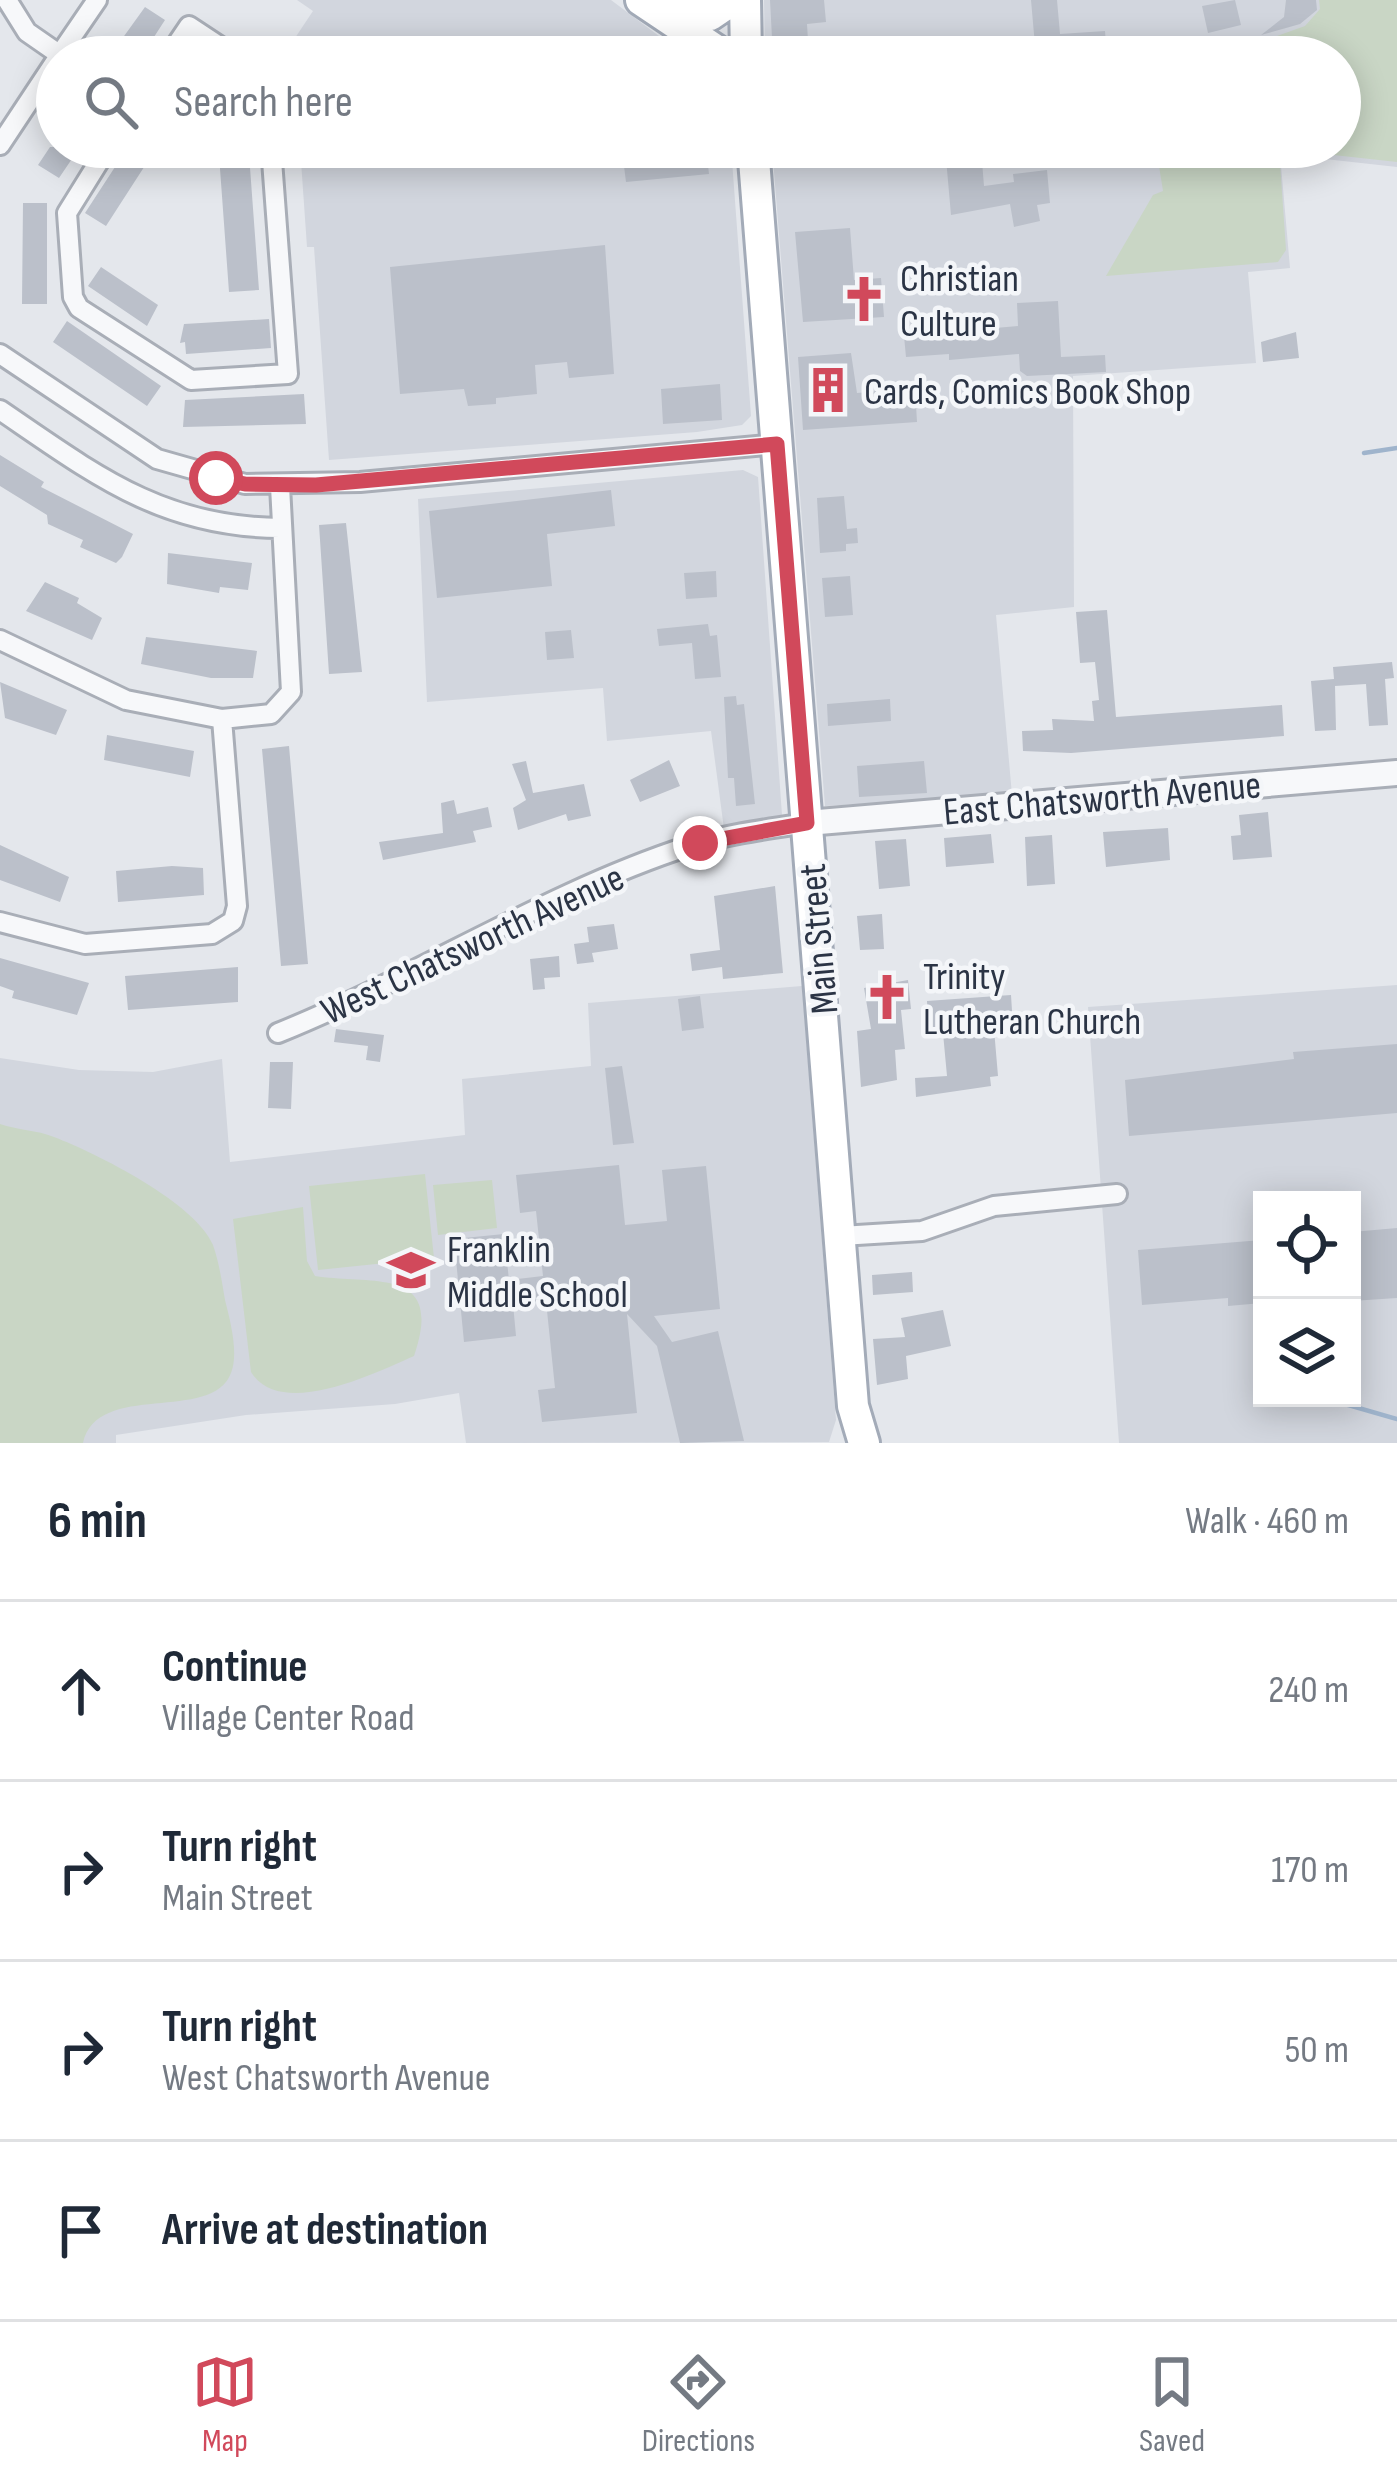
<!DOCTYPE html>
<html lang="en">
<head>
<meta charset="utf-8">
<style>
  :root { --surface:#fff; --page:#f2f2f3; --text:#1f2937; --muted:#747a83; --line:#e0e1e3; --accent:#d1495b }
  body { margin:0; font-family:"Sofia Sans Condensed",sans-serif; background:var(--page); color:var(--text) }
  .controls { position:absolute; right:36px; bottom:36px; display:grid; overflow:hidden; border-radius:0px; box-shadow:0 6px 30px #0003 }
  .controls button { width:108px; height:108px; display:grid; place-items:center; padding:0; border:0; border-bottom:3px solid var(--line); background:var(--surface); color:var(--text); font:60px sans-serif }
  .stop { position:absolute; width:36px; height:36px; margin:-27px; border:9px solid #d1495b; border-radius:50%; background:#fff }
  .stop.end { background:#d1495b; border-color:#fff; box-shadow:0 3px 12px #0008 }
  .list { margin:0; padding:0; list-style:none }
  h2 { display:flex; justify-content:space-between; align-items:center; height:156px; margin:0; padding:0 48px; font-size:51px }
  h2 small { font-size:39px; font-weight:400; color:var(--muted) }
  .list li { display:grid; grid-template-columns:78px 1fr auto; gap:36px; align-items:center; box-sizing:border-box; height:180px; padding:0 48px; border-top:3px solid var(--line) }
  .list b { display:block; font-size:45px; white-space:nowrap }
  .list p { margin:0; font-size:39px; white-space:nowrap; color:var(--muted) }
  .list em { font-size:39px; font-style:normal; color:var(--muted) }
  .icon { flex:none; width:66px; height:66px; fill:none; stroke:currentColor; stroke-width:2; stroke-linecap:round; stroke-linejoin:round }
  .map { position:relative; flex:none; width:1397px; height:1443px; overflow:hidden }
  .search { position:absolute; background:var(--surface); box-shadow:0 6px 30px #0003; left:36px; right:36px; top:36px; height:132px; display:flex; align-items:center; gap:30px; box-sizing:border-box; padding:0 42px; border-radius:66px; color:var(--muted); font-size:45px }
  .sheet { height:876px; background:var(--surface) }
  nav { display:flex; justify-content:space-around; align-items:center; box-sizing:border-box; height:168px; border-top:3px solid var(--line); background:var(--surface); font-size:33px; color:var(--muted) }
  nav a { display:grid; justify-items:center; gap:6px }
  nav .on { color:var(--accent) }
  .map>svg:first-child { display:block }
</style>
</head>
<body>
<div class="map">
<svg width="1397" height="1443" viewBox="0 0 1397 1443">
  <rect width="100%" height="100%" fill="#e4e7ec"/>
  <path fill="#d2d6de" fill-rule="evenodd" d="M297,0H611L687,57H294L293,41L313,11Z
    M764,0H1397V167L1280,154L1290,268L1248,272L1256,363L1073,376L1074,607L996,615L1012,795L825,806L772,147H1340V57H765Z
    M300,147H731L751,416L742,425L697,432L329,460L314,247H307Z
    M743,470L758,477L782,815L724,829L711,731L607,741L603,688L427,702L418,499Z
    M1397,985V1443H1119L1088,1007ZM1262,1200H1352V1398H1262Z
    M802,986L836,1420L829,1442L466,1443L459,1393L395,1404L246,1415L116,1435V1443H0V1058L79,1070L153,1072L222,1059L230,1162L465,1135L462,1079L591,1066L588,1003Z"/>
  <path fill="#c9d6c5" d="M1319,0H1397V162L1279,149L1286,250L1278,262L1106,276L1153,195L1163,191L1156,147H1340V57H1219L1305,26L1320,9Z
    M0,1124C17,1130 37,1130 54,1137C96,1153 196,1203 213,1245C219,1262 222,1282 225,1300C230,1320 239,1353 231,1373C212,1424 97,1380 83,1443H0Z
    M425,1174L434,1258L318,1270L309,1186Z
    M492,1180L497,1228L438,1235L433,1185Z
    M303,1207L307,1261L315,1276C374,1285 445,1266 414,1356C375,1373 281,1420 251,1372L233,1219Z"/>
  <g fill="none" stroke-linecap="round" stroke-linejoin="round">
    <path stroke="#9fb4cc" stroke-width="4.5" d="M1364,453L1397,448
      M1324,1398L1397,1419"/>
  </g>
  <path fill="#bbc0ca" d="M770,0H824L826,22L807,24L809,57H773Z
    M1031,0H1057L1060,34L1105,31L1107,57H1036Z
    M1235,0L1241,25L1208,33L1202,6Z
    M1286,0H1316L1317,10L1300,24L1261,35L1284,17Z
    M145,7L165,20L141,57H109Z
    M50,147H80L59,178L38,165Z
    M128,147H157L106,226L85,213Z
    M656,147H674L675,161L707,157L709,174L626,182L624,166L657,163Z
    M945,147L981,149L984,186L1014,182L1013,174L1047,170L1050,203L1037,205L1040,221L1014,227L1010,204L951,215Z
    M249,154L259,290L229,292L219,155Z
    M23,203H47V304H22Z
    M850,228L854,280L881,278L884,317L803,322L795,232Z
    M605,245L614,374L569,378L567,362L535,365L537,394L496,398V404L468,406L464,389L400,394L390,267Z
    M101,267L158,305L147,326L88,286Z
    M983,270L984,289L918,293L917,274Z
    M1058,301L1061,357L1105,355L1106,372L1027,376L1020,371L1019,354L949,360V354L906,357L904,336L1018,326L1017,303Z
    M269,319L271,348L186,354L185,342L180,343L184,324Z
    M67,321L161,386L147,406L53,342Z
    M1296,332L1299,358L1263,362L1261,342Z
    M851,353L857,393L915,388L917,422L803,430L798,357Z
    M720,384L722,420L663,424L661,389Z
    M304,394L306,424L183,427L185,400Z
    M0,455L44,482L41,487L133,534L122,557L116,563L80,547L83,540L48,524L47,515L0,486Z
    M611,490L615,526L547,534L552,586L437,598L429,511Z
    M844,496L847,529L857,528L858,543L846,544V551L820,553L817,498Z
    M346,523L362,672L329,674L319,525Z
    M168,553L252,563L248,590L220,587L219,593L167,584Z
    M716,571L717,597L686,599L684,573Z
    M850,576L853,615L825,617L822,578Z
    M45,582L79,598L77,603L102,618L92,640L26,611Z
    M1107,610L1116,717L1282,705L1284,736L1071,753L1023,751L1022,731L1053,730L1052,719L1094,721L1092,701L1099,700L1095,662L1080,663L1076,612Z
    M708,624L710,636L717,635L721,677L695,679L692,643L659,646L657,629Z
    M571,630L574,658L547,660L545,632Z
    M146,637L257,651L253,678H211L141,664Z
    M1392,662L1394,678L1385,679L1388,725L1369,726L1366,684L1335,686L1336,730L1315,731L1311,681L1334,679L1333,667Z
    M0,682L67,710L56,735L5,718Z
    M736,696L737,705L744,704L755,804L736,806L734,778H728L724,697Z
    M890,699L891,721L828,726L827,704Z
    M107,735L194,751L190,777L104,760Z
    M289,746L308,964L281,966L262,749Z
    M669,760L680,786L640,802L630,780Z
    M526,761L533,793L584,784L591,816L568,821L566,814L518,830L513,808L526,800L512,764Z
    M924,761L927,793L859,797L857,766Z
    M454,800L457,814L488,807L492,827L473,831L476,842L383,860L379,842L443,833L441,803Z
    M1268,812L1272,857L1233,860L1231,836L1241,835L1239,815Z
    M1168,828L1170,860L1106,867L1103,832Z
    M991,834L994,863L946,867L944,838Z
    M1052,835L1055,884L1027,886L1025,837Z
    M906,839L910,886L879,889L875,841Z
    M0,845L69,877L60,902L0,880Z
    M172,866L203,868L204,895L118,902L116,871Z
    M775,886L783,973L723,979L722,967L692,971L690,954L720,950L714,896Z
    M882,914L884,949L860,950L857,916Z
    M614,924L618,949L592,953L594,962L577,964L574,944L589,942L587,927Z
    M559,956L560,977L544,978L545,989L533,990L530,959Z
    M0,958L89,983L77,1015L12,998L14,991L0,986Z
    M238,967V1002L128,1010L125,976Z
    M908,980L911,1009L901,1010L905,1049L895,1050L897,1080L861,1087L857,1031L871,1029L864,988Z
    M1011,995L1013,1027L994,1029L998,1076L990,1077L991,1086L916,1097L915,1078L947,1076L943,1033L929,1034L927,1001Z
    M700,996L704,1028L682,1031L678,999Z
    M336,1029L384,1035L380,1062L366,1060L368,1046L334,1042Z
    M1397,1044V1113L1129,1136L1125,1080L1294,1059L1293,1052Z
    M270,1062H293L291,1109L268,1108Z
    M622,1066L634,1143L613,1145L605,1068Z
    M619,1165L625,1225L667,1221L662,1170L706,1166L720,1309L654,1316L672,1342L718,1331L744,1441L680,1443L657,1346L627,1314L637,1413L542,1422L538,1390L555,1388L546,1301L513,1304L516,1336L464,1342L454,1239L504,1234L509,1280L543,1276L536,1211L520,1213L516,1175Z
    M1397,1228V1298L1352,1301V1232Z
    M1262,1240V1303L1228,1306V1298L1142,1305L1138,1250Z
    M912,1272L913,1292L873,1295L872,1275Z
    M943,1310L951,1346L906,1356L908,1379L877,1385L873,1339L905,1337L901,1318Z"/>
  <g fill="none" stroke-linecap="round" stroke-linejoin="round">
    <defs>
      <path id="minor" d="M7,0L27,32L63,57
        M58,57L97,0
        M168,57L189,26L236,57
        M0,145L57,59
        M108,147L67,213L73,297L79,308L191,380L288,374L271,147
        M0,354L157,459L245,484L360,482L777,444
        M0,410C94,474 161,527 280,528
        M0,640L126,700L222,719
        M0,922L85,944L212,934L233,921L237,906L222,719L271,714L291,692L280,486
        M278,1033C417,977 547,892 689,846C728,834 767,829 807,823
        M841,1236L922,1231L994,1206L1117,1194"/>
      <path id="tertiary" d="M807,823L1397,773"/>
      <path id="primary" d="M641,0L726,57
        M745,0L746,57
        M665,14L710,15L732,0
        M753,147L853,1406L864,1443"/>
    </defs>
    <use href="#minor" stroke="#a9aeb7" stroke-width="24"/>
    <use href="#tertiary" stroke="#a9aeb7" stroke-width="30"/>
    <use href="#primary" stroke="#a3abb8" stroke-width="36"/>
    <use href="#minor" stroke="#f7f8fa" stroke-width="18"/>
    <use href="#tertiary" stroke="#f7f8fa" stroke-width="24"/>
    <use href="#primary" stroke="#fff" stroke-width="30"/>
  </g>
  <g fill="none" stroke-linecap="round" stroke-linejoin="round">
    <path stroke="#d1495b" stroke-width="15" d="M216,478L245,484L316,485L777,444L807,823L700,843"/>
  </g>
  <defs>
    <symbol id="church-bare" viewBox="-9 -9 18 18"><path d="M-1.2-6h2.4v3.5h3.3v2.4h-3.3V6h-2.4V-.1h-3.3v-2.4h3.3Z" fill="#d1495b" stroke="#f4f6f9" stroke-width="2.5" paint-order="stroke"/></symbol>
    <symbol id="building-bare" viewBox="-9 -9 18 18"><path d="M-4-6H4V6H1V3H-1V6H-4ZM-2.5-4.3h1.7v1.8h-1.7ZM.8-4.3h1.7v1.8H.8ZM-2.5-1h1.7V.8h-1.7ZM.8-1h1.7V.8H.8Z" fill="#d1495b" stroke="#f4f6f9" stroke-width="2.5" paint-order="stroke"/></symbol>
    <symbol id="school-bare" viewBox="-9 -9 18 18"><path d="M0-5L7-2L0 1L-7-2ZM-4 1L0 2.5L4 1V4Q0 6-4 4Z" fill="#d1495b" stroke="#f4f6f9" stroke-width="2.5" paint-order="stroke"/></symbol>
  </defs>
  <g fill-rule="evenodd">
    <use href="#church-bare" x="831" y="266" width="66" height="66"/>
    <use href="#building-bare" x="795" y="357" width="66" height="66"/>
    <use href="#church-bare" x="854" y="964" width="66" height="66"/>
    <use href="#school-bare" x="378" y="1237" width="66" height="66"/>
  </g>
  <g text-anchor="middle" stroke-width="9" stroke-linejoin="round" paint-order="stroke">
    <g font-size="39" fill="#2b3445" stroke="#f4f6f9" text-anchor="start">
      <text x="900" y="291">Christian<tspan x="900" dy="45">Culture</tspan></text>
      <text x="864" y="404">Cards, Comics Book Shop</text>
      <text x="923" y="989">Trinity<tspan x="923" dy="45">Lutheran Church</tspan></text>
      <text x="447" y="1262">Franklin<tspan x="447" dy="45">Middle School</tspan></text>
    </g>
    <g font-size="39" fill="#2b3445" stroke="#f4f6f9">
      <text transform="translate(1102 797) rotate(-5)" y="14">East Chatsworth Avenue</text>
      <text transform="translate(817 939) rotate(-95)" y="14">Main Street</text>
      <text transform="translate(472 943) rotate(-25)" y="14">West Chatsworth Avenue</text>
    </g>
  </g>
</svg>
<div class="controls">
<button><svg class="icon" aria-label="locate" viewBox="0 0 24 24"><circle cx="12" cy="12" r="6"/><path d="M12 2v4M12 18v4M2 12h4M18 12h4"/></svg></button>
<button><svg class="icon" aria-label="layers" viewBox="0 0 24 24"><path d="M12 4l9 5-9 5-9-5zM3 14l9 5 9-5"/></svg></button>
</div>
<div class="stop" style="left:216px;top:478px"></div>
<div class="stop end" style="left:700px;top:843px"></div>
<div class="search"><svg class="icon" aria-label="search" viewBox="0 0 24 24"><circle cx="10" cy="10" r="6"/><path d="M15 15l6 6"/></svg>Search here</div>
</div>
<section class="sheet">
<h2>6 min<small>Walk · 460 m</small></h2>
<ul class="list">
<li><svg class="icon" aria-label="ahead" viewBox="0 0 24 24"><path d="M12 20V5M6 11l6-6 6 6"/></svg><div><b>Continue</b><p>Village Center Road</p></div><em>240 m</em></li>
<li><svg class="icon" aria-label="right" viewBox="0 0 24 24"><path d="M7 20v-9h11M14 6l5 5-5 5"/></svg><div><b>Turn right</b><p>Main Street</p></div><em>170 m</em></li>
<li><svg class="icon" aria-label="right" viewBox="0 0 24 24"><path d="M7 20v-9h11M14 6l5 5-5 5"/></svg><div><b>Turn right</b><p>West Chatsworth Avenue</p></div><em>50 m</em></li>
<li><svg class="icon" aria-label="arrive" viewBox="0 0 24 24"><path d="M6 21V4h12l-3 4 3 4H6"/></svg><div><b>Arrive at destination</b></div></li>
</ul>
</section>
<nav>
<a class="on"><svg class="icon" aria-label="map" viewBox="0 0 24 24"><path d="M3 6l6-2 6 2 6-2v14l-6 2-6-2-6 2zM9 4v14M15 6v14"/></svg>Map</a>
<a><svg class="icon" aria-label="directions" viewBox="0 0 24 24"><path d="M12 3l9 9-9 9-9-9zM9 14v-3h6M13 9l2 2-2 2"/></svg>Directions</a>
<a><svg class="icon" aria-label="saved" viewBox="0 0 24 24"><path d="M7 4h10v16l-5-4-5 4z"/></svg>Saved</a>
</nav>
</body>
</html>
